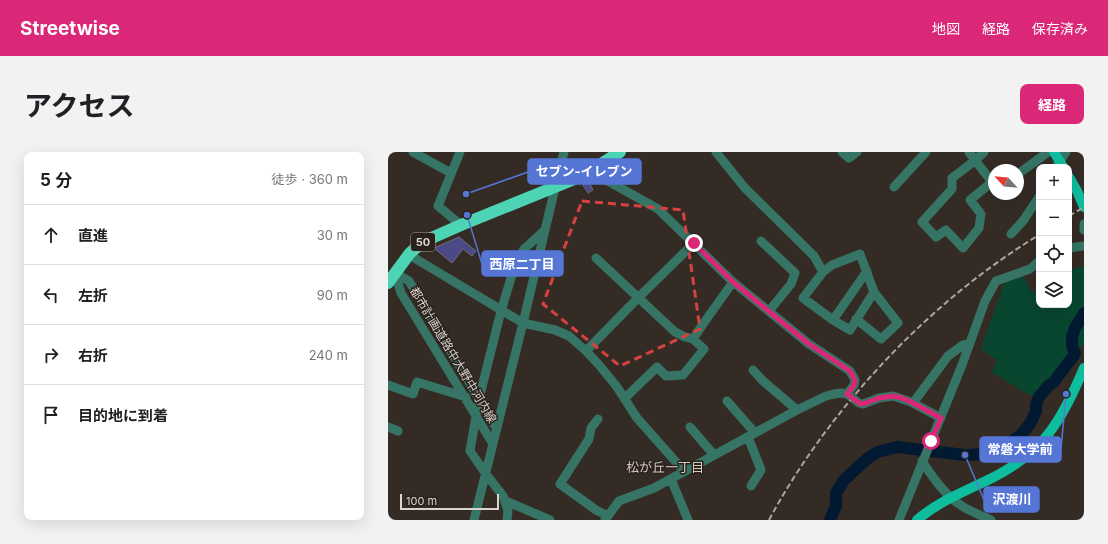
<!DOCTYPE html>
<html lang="ja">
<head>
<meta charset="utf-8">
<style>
  :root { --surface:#fff; --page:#f2f2f2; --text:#202124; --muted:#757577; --line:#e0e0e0; --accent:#db2777 }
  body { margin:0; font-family:Inter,"Noto Sans JP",sans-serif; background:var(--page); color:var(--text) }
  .controls { position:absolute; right:12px; top:12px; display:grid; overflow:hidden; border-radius:8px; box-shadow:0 4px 16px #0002 }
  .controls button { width:36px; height:36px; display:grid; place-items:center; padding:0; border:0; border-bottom:1px solid var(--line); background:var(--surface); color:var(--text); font:20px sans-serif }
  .compass { position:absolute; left:600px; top:12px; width:36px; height:36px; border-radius:50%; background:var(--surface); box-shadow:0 4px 16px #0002; rotate:296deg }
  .scale { position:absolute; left:12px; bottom:10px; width:99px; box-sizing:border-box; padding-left:4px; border:2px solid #dad3d0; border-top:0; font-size:11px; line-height:14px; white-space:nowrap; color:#dad3d0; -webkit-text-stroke:3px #2a211b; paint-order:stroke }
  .stop { position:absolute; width:12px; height:12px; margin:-9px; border:3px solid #db2777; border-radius:50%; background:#fff }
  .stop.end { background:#db2777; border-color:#fff; box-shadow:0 1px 4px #0008 }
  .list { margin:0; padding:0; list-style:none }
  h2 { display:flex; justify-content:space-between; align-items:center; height:52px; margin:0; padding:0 16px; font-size:17px }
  h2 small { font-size:13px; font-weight:400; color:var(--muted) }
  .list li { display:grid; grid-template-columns:26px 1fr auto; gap:12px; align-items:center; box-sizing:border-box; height:60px; padding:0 16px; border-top:1px solid var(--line) }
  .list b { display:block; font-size:15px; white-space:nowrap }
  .list em { font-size:13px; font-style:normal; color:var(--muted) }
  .icon { flex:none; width:22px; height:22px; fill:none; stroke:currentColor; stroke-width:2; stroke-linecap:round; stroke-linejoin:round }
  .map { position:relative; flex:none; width:696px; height:368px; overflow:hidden; border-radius:8px }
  header { display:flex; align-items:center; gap:24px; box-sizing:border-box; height:56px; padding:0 20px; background:var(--accent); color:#fff }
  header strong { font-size:19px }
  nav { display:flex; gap:22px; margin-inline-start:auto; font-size:14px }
  .intro { display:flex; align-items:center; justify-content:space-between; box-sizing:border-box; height:96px; padding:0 24px }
  h1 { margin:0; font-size:28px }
  .button { padding:10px 18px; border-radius:8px; background:var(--accent); color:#fff; font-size:14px; font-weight:700 }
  main { display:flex; gap:24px; padding:0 24px }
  aside { flex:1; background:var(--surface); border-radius:8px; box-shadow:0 4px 16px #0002 }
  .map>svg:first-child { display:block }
</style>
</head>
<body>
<header>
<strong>Streetwise</strong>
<nav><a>地図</a><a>経路</a><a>保存済み</a></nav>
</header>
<div class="intro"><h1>アクセス</h1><a class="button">経路</a></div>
<main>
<aside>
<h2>5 分<small>徒歩 · 360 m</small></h2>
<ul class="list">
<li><svg class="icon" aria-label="ahead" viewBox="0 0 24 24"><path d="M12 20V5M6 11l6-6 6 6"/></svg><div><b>直進</b></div><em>30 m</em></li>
<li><svg class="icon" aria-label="left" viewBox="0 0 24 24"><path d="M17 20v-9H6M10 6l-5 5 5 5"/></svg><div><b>左折</b></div><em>90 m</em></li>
<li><svg class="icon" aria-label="right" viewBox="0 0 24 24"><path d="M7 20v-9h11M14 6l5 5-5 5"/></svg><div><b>右折</b></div><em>240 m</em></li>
<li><svg class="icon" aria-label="arrive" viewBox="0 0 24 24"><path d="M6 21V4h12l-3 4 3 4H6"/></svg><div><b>目的地に到着</b></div></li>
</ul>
</aside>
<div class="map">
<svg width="696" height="368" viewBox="0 0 696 368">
  <rect width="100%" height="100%" fill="#342b25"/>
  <path fill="#084630" d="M696,114V192L672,214L649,245L637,241L604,220L609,208L593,197L617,129L636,125L644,141L651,136V153H681V118Z"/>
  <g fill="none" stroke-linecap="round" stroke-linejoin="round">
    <path stroke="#021932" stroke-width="12" d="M442,368L448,354V341L456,328L480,306L490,300L509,295L577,303L598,302L620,292L633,283L643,270L648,259V252L651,245L661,233L665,231L680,211L685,205L687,201L684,194V185L687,176L696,161"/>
  </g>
  <path fill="#4c4a86" stroke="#6b6c77" d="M201,30L205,38L200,41L195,33Z
    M71,85L88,99L84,104L75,97L64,111L46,96Z"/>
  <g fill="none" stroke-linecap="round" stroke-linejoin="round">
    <path stroke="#367565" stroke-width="9" d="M25,0L63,21
      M72,0L50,54L73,73
      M328,0L356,35L426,104L435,120
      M454,0L461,6L469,0
      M581,0L606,33
      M596,0C586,10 575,18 564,26V37L534,70L548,85L558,78L575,96L591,76L593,62L582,48L604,30
      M668,15L678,0
      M202,19L270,57L345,130L421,192L462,219L467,228L466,233L459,242
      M630,22L660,0
      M506,35L538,0
      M696,72V78
      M623,82L635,69L651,45
      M373,89L407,121L403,132L381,159
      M681,96L696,94
      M22,101L28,107L135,171L167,178L181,184L198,199L212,214L229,235L249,266L296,319
      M472,102L486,140L462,178L445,168L415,146L435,120L444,113Z
      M208,106L287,180L297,185L305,187
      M7,121L13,141L105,292
      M7,121L21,129L109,277
      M468,167L493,187L510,171L486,140
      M445,168L479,119
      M198,199L250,146L306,91
      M365,218L375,229L409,258
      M0,233L25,242L29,230L78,245
      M237,246L269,215L278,224L295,223L316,197L305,187L315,172L345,130
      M339,249L367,281
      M525,251L560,204L575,193L582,191
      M210,267L203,276L201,287L172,332L208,358L220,364
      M0,275L10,279
      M302,275L326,303
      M360,285L373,318L363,334
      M534,309C545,326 557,343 574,354C583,360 593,363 603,368
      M283,327L300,368
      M118,349L162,368
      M86,368L135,171L167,36L176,0
      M119,368L120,359L115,344L98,322L82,299L91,247L113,159L126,116L136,97L157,78
      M217,368L231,349L266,336L409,258L438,244L446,242L453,241L459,242L471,251L475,252L491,246L505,244L523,250L553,266
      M511,368L574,213L597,149L608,129L642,117L651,109"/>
    <path stroke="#0ebd9d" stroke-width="10" d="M666,0L675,15
      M681,25L689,39L696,55
      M529,368C551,349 578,339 604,326C656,300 674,268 696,216"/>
    <path stroke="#4dd4b4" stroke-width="12" d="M0,131L22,101L29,95L39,88L73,73L184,28L202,19L232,0"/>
    <path stroke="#ada5a1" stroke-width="2" stroke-dasharray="6 3" stroke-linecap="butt" d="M681,64L696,55
      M381,368C441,256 543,148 651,83"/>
  </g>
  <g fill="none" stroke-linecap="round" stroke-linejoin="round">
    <path stroke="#db2777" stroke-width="5" d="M306,91L345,130L421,192L462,219L467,228L466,233L459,242L471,251L475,252L491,246L505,244L514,246L523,250L553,266L543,289"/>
  </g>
  <path fill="none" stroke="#d74241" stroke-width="3" stroke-dasharray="8 5" stroke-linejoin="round" d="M194,49L295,58L312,177L232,214L155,152Z"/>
  <g text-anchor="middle" stroke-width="3" stroke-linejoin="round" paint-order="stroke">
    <rect fill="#2a211b" stroke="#a59e9a" stroke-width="1" x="23" y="81" width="24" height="18" rx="3"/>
    <g font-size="11" font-weight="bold" fill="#dad3d0">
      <text x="35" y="94">50</text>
    </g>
    <g font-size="12" fill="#dad3d0" stroke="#2a211b">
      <text transform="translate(65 203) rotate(59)" y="4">都市計画道路中大野中河内線</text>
    </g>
    <g font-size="13" fill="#d4c8c0" stroke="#2a211b">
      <text x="277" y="320">松が丘一丁目</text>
    </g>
  </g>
  <path fill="none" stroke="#5676d6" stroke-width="1.5" d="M78 42L140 20M79 63L94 112M678 242L673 297M577 303L596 348"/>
  <g fill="#5676d6" stroke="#2a211b" stroke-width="1.5">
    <circle cx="78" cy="42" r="4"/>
    <circle cx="79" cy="63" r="4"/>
    <circle cx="678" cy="242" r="4"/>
    <circle cx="577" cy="303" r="4"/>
  </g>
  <g fill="#5676d6" stroke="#5676d6" stroke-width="1.5">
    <rect x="140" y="7" width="113" height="25" rx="4"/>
    <rect x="94" y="99" width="81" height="25" rx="4"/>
    <rect x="592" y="285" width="81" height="25" rx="4"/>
    <rect x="596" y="335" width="55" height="25" rx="4"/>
  </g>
  <g font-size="13" text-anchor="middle" font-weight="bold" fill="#fff">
    <text x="196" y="24">セブン-イレブン</text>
    <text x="134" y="117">西原二丁目</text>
    <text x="632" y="302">常磐大学前</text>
    <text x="624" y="352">沢渡川</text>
  </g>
</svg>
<div class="controls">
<button>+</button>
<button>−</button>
<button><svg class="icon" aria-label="locate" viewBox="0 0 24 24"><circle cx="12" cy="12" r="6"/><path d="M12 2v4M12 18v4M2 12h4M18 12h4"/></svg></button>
<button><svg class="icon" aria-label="layers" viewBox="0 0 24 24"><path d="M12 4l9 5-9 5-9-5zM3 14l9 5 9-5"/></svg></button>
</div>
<svg class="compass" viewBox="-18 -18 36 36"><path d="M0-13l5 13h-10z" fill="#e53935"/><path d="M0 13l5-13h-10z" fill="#757577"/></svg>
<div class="scale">100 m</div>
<div class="stop" style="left:543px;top:289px"></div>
<div class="stop end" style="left:306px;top:91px"></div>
</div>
</main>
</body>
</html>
